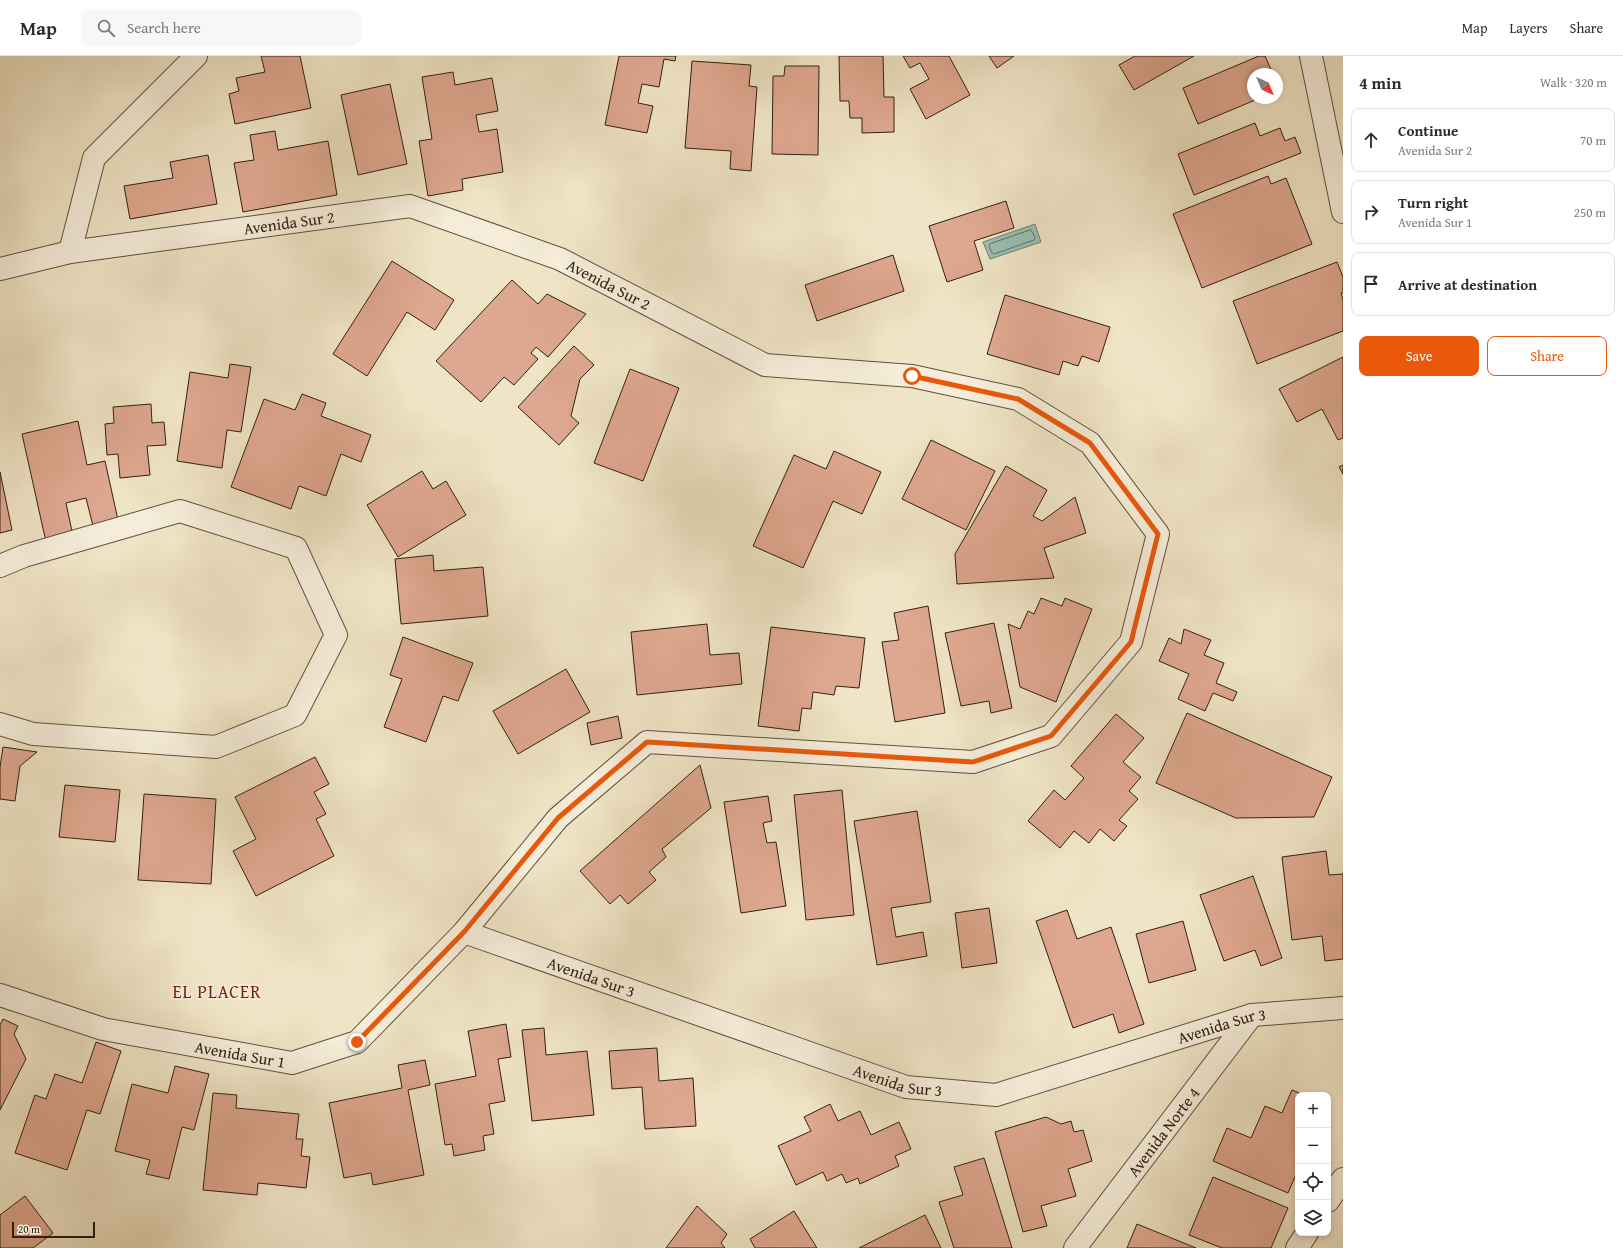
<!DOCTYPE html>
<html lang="en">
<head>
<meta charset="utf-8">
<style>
  :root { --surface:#fff; --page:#f7f7f7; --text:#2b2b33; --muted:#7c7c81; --line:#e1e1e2; --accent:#ea580c }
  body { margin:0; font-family:"Gentium Book Plus",serif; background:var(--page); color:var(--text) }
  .controls { position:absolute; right:12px; bottom:12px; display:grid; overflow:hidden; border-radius:8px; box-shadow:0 2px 6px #0003 }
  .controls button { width:36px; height:36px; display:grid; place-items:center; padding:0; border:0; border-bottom:1px solid var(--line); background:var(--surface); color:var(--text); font:20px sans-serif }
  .compass { position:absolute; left:1247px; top:12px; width:36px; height:36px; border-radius:50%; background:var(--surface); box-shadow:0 2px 6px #0003; rotate:136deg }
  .scale { position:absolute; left:12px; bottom:10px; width:83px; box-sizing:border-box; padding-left:4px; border:2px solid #322013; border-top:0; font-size:11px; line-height:14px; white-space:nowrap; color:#322013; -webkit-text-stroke:3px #f5edd9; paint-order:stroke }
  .stop { position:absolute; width:12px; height:12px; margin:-9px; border:3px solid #ea580c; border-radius:50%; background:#fff }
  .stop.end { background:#ea580c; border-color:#fff; box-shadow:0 1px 4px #0008 }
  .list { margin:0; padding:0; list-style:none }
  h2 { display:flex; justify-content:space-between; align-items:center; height:52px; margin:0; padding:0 16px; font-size:17px }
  h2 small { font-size:13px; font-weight:400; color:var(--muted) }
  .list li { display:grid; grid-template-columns:26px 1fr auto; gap:12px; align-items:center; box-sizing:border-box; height:64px; margin:0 8px 8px; padding:0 8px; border:1px solid var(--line); border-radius:8px }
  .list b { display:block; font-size:15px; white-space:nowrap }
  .list p { margin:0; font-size:13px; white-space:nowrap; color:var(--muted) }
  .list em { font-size:13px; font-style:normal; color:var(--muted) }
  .actions { display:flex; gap:8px; padding:12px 16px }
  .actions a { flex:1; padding:9px 0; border:1px solid var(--accent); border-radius:8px; text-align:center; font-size:14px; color:var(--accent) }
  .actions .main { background:var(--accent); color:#fff }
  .icon { flex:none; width:22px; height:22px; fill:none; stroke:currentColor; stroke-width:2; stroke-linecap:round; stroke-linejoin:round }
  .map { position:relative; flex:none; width:1343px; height:1192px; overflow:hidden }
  header { display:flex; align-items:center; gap:24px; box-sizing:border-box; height:56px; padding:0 20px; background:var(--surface); border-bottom:1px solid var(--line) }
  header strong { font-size:19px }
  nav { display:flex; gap:22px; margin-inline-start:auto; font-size:14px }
  .search { width:280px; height:36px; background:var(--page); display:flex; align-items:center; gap:10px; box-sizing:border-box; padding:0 14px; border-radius:8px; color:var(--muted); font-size:15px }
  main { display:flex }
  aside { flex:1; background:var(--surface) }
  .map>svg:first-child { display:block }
</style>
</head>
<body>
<header>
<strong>Map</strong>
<div class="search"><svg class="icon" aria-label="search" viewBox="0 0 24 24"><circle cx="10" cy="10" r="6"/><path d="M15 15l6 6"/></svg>Search here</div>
<nav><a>Map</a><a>Layers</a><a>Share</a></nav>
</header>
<main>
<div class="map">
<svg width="1343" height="1192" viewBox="0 0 1343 1192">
  <rect width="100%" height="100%" fill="#efe4c5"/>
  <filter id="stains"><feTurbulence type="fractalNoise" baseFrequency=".005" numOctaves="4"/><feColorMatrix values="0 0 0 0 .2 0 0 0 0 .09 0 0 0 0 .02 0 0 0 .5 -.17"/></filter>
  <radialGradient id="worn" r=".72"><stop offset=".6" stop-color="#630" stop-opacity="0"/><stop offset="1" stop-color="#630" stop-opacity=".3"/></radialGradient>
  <path fill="#9abeb5" stroke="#707f74" d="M1035,168L1041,186L990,203L983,186Z"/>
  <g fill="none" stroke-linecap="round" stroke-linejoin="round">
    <path stroke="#666f64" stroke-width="1" d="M1031,174L1035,181L1034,184L994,198L992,197L989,190L990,188Z"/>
  </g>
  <path fill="#dea78f" stroke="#322013" d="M261,0H300L311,52L235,68L229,38L239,35L236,22L265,16Z
    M619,0H676L675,5L664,3L659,31L642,28L638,47L653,50L647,77L605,69Z
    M839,0H883L884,41H894V76L862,77V62H850L849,45H840Z
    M903,0H949L970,39L926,63L910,33L929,23L920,7L910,12Z
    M989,0H1014L997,12Z
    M1135,0H1194L1134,34L1119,9Z
    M1259,0H1265L1273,18H1253V42H1260L1198,68L1183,32Z
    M692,5L751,9L749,30L757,31L751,115L730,113L731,95L685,92Z
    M785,10H819L818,99L772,98L773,20H784Z
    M453,16L455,29L492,22L498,55L476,59L479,76L497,73L503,116L462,123L463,134L428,140L419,85L432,83L422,21Z
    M390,28L407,108L358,119L341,39Z
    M1255,67L1260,80L1280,72L1285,85L1295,81L1301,97L1194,139L1178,98Z
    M275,75L278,94L328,85L337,139L243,156L234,107L254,104L250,79Z
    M208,99L217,148L130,163L124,130L173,122L170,106Z
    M1268,120L1271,128L1286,122L1312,188L1202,232L1173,158Z
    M1006,145L1014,172L974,185L983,214L947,226L929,170Z
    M893,199L904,235L817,265L805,229Z
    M392,205L454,244L435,274L407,256L367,320L333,298Z
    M1337,206L1343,221V237H1341L1343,244V275L1257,308L1233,245Z
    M512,224L538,248L547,238L586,258L548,301L536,291L531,297L538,303L514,329L504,321L481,346L436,305Z
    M1005,239L1110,271L1099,306L1082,300L1078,310L1063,305L1059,319L987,298Z
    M574,290L594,309L580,323L571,360L579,367L559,389L518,351Z
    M1343,301V382L1338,384L1322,353L1297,366L1279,333Z
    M230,308L251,311L241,376L227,374L222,412L177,405L190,316L228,322Z
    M630,313L679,332L643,425L594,407Z
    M302,338L326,347L321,360L371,379L361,406L341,398L326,440L299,430L291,453L231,431L264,343L295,354Z
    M151,348L152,367L164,366L166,389L147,390L150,419L120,422L118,398L107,399L105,368L114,367L113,351Z
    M78,365L87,409L105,405L118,464L93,470L86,442L66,447L73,480L46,486L22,378Z
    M931,384L995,415L966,474L902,443Z
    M834,395L881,416L862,458L833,445L803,512L753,490L794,399L826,413Z
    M1343,409V418L1339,411Z
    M1006,410L1047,434L1033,460L1042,465L1075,441L1086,477L1044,492L1054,522L957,528L955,498Z
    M422,415L433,433L446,425L466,459L398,501L367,449Z
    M0,416L12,474L0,477Z
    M433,499L434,515L483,511L488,560L401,568L395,503Z
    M1041,542L1062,550L1065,542L1092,553L1056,646L1020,631L1008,568L1020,573L1028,555L1034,558Z
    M928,550L945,657L895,666L882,586L899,584L894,557Z
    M994,567L1012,652L991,657L989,645L961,650L945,577Z
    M707,568L710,599L739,597L742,628L637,639L631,576Z
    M771,571L865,582L859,632L836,630L834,639L813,636L811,653L802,652L799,675L758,670Z
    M1184,573L1211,584L1204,599L1224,607L1216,627L1237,636L1233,645L1213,637L1205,655L1178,643L1189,618L1159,605L1169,582L1181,588Z
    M403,581L473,607L458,645L443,640L426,686L384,671L402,623L390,619Z
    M566,613L590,656L518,698L493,655Z
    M1187,657L1332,721L1314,761L1236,762L1156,727Z
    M1116,658L1144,682L1123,706L1141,721L1129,735L1138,743L1119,764L1127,770L1114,785L1100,773L1089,787L1074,775L1060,792L1028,765L1054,734L1065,744L1084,722L1071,710Z
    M618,660L622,682L591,689L587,667Z
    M3,691L37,696L20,710L15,745L0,743V711Z
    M315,701L329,728L314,736L326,758L316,763L334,800L256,840L233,795L256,783L235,741Z
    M700,709L711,752L662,793L666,801L649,816L656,824L628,848L620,839L610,848L580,815Z
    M65,729L120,734L115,786L59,781Z
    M842,734L854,859L806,864L794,739Z
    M144,738L216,743L211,828L138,824Z
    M768,740L772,765L763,767L767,787L776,786L786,850L741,857L724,746Z
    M917,755L931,846L891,852L896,881L923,876L927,900L877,909L854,765Z
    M1326,795L1329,819L1343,818V903L1325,905L1322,880L1292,884L1282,801Z
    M1253,820L1282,902L1261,910L1255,894L1224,905L1200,839Z
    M989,852L997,907L962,912L955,857Z
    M1067,854L1077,883L1111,871L1144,968L1119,977L1113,958L1073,972L1036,865Z
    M1183,865L1196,914L1149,927L1136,878Z
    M3,963L18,970L14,978L26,1003L0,1054V969Z
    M506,968L511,1001L498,1003L505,1045L489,1048L494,1078L483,1080L485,1094L454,1100L452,1088L445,1089L435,1028L476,1020L468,975Z
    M544,972L546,999L587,995L594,1059L532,1065L522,974Z
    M96,986L121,995L100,1058L87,1054L67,1114L15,1097L35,1039L46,1043L55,1018L82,1027Z
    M657,992L659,1025L693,1022L696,1070L645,1073L642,1031L612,1033L609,995Z
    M425,1004L430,1029L408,1034L424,1119L373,1129L371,1117L344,1122L329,1047L402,1032L398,1009Z
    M175,1010L209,1018L194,1074L182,1071L169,1123L146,1118L150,1104L115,1095L132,1028L168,1037Z
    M1292,1034L1304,1039H1298V1114L1288,1137L1213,1105L1227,1072L1251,1082L1265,1050L1282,1057Z
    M213,1037L237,1039L236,1052L299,1058L296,1083H303L301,1100L310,1101L306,1132L258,1127L257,1139L203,1134Z
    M830,1048L838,1065L860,1055L871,1079L899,1066L911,1093L895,1100L899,1110L860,1128L858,1122L846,1127L842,1118L827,1125L823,1116L796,1129L778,1090L811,1075L804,1061Z
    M1046,1061L1061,1068L1071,1065L1074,1076L1083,1074L1092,1105L1068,1113L1076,1140L1041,1150L1047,1170L1023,1176L995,1076Z
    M984,1102L1012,1192H954L939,1146L963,1139L954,1111Z
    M1213,1121L1288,1152L1271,1192H1222L1189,1179Z
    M25,1140L53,1177L33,1192H0V1159Z
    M697,1150L727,1178L721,1187L725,1192H666Z
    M794,1155L817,1192H755L750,1183Z
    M925,1159L941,1192H859Z
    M1137,1168L1196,1192H1127Z"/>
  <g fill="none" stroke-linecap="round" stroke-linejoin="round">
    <defs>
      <g id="street">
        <path d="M1311,0L1343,156"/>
        <path d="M70,196L94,102L196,0"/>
        <path id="s1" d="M0,213L70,196L410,150L560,203L765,309L912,320L1018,343L1090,387L1158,478L1131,586L1051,680L973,706L647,686L558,762L464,876L357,986L292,1007L103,973L0,939"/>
        <path d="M0,510L24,500L180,455L296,492L336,579L295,659L216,691L33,678L0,668"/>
        <path id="s2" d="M464,876L906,1031L996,1039L1252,959L1343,952"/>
        <path d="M1328,1145L1343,1123"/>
        <path id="s3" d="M1075,1192L1252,959"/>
        <path d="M1297,1192L1307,1177"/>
      </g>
    </defs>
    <use href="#street" stroke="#615140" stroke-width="24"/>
    <use href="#street" stroke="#f5edd9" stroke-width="22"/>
  </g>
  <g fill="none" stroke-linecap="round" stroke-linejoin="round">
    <path stroke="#ea580c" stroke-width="5" d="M357,986L464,876L558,762L647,686L973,706L1051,680L1131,586L1158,478L1090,387L1018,343L912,320"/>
  </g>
  <g text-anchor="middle" stroke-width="3.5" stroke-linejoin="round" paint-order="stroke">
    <g font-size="16" fill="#322013" stroke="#f5edd9">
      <text dy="6" stroke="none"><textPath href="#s1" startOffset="293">Avenida Sur 2</textPath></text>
      <text dy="6" stroke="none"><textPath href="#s1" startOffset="629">Avenida Sur 2</textPath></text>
      <text dy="6" stroke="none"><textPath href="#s2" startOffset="135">Avenida Sur 3</textPath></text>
      <text dy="6" stroke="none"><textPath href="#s2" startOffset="795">Avenida Sur 3</textPath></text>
      <text transform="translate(240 998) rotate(10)" y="6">Avenida Sur 1</text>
      <text dy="6" stroke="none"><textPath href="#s2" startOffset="459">Avenida Sur 3</textPath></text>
      <text dy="6" stroke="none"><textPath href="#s3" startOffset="146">Avenida Norte 4</textPath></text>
    </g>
    <g font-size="18" letter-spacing="1" fill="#7a1f14" stroke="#f5edd9">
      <text x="217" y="942">EL PLACER</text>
    </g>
  </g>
  <rect width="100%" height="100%" filter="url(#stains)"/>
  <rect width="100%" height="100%" fill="url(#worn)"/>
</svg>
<div class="controls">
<button>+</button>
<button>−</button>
<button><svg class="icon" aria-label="locate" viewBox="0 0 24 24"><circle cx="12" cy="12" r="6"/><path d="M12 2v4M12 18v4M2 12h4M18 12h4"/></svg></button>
<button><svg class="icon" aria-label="layers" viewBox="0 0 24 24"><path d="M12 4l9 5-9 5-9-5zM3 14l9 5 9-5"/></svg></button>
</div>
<svg class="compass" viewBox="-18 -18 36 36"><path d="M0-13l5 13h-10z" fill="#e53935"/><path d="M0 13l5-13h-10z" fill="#7c7c81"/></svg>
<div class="scale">20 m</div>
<div class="stop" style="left:912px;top:320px"></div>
<div class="stop end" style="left:357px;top:986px"></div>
</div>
<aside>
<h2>4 min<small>Walk · 320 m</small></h2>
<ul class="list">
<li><svg class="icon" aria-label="ahead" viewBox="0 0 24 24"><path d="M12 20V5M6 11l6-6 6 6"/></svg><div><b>Continue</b><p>Avenida Sur 2</p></div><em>70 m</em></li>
<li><svg class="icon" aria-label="right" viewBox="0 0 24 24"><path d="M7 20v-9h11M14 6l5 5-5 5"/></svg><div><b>Turn right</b><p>Avenida Sur 1</p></div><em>250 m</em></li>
<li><svg class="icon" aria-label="arrive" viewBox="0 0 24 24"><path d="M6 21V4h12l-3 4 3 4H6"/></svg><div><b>Arrive at destination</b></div></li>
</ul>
<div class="actions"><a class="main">Save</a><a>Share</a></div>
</aside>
</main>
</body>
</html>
